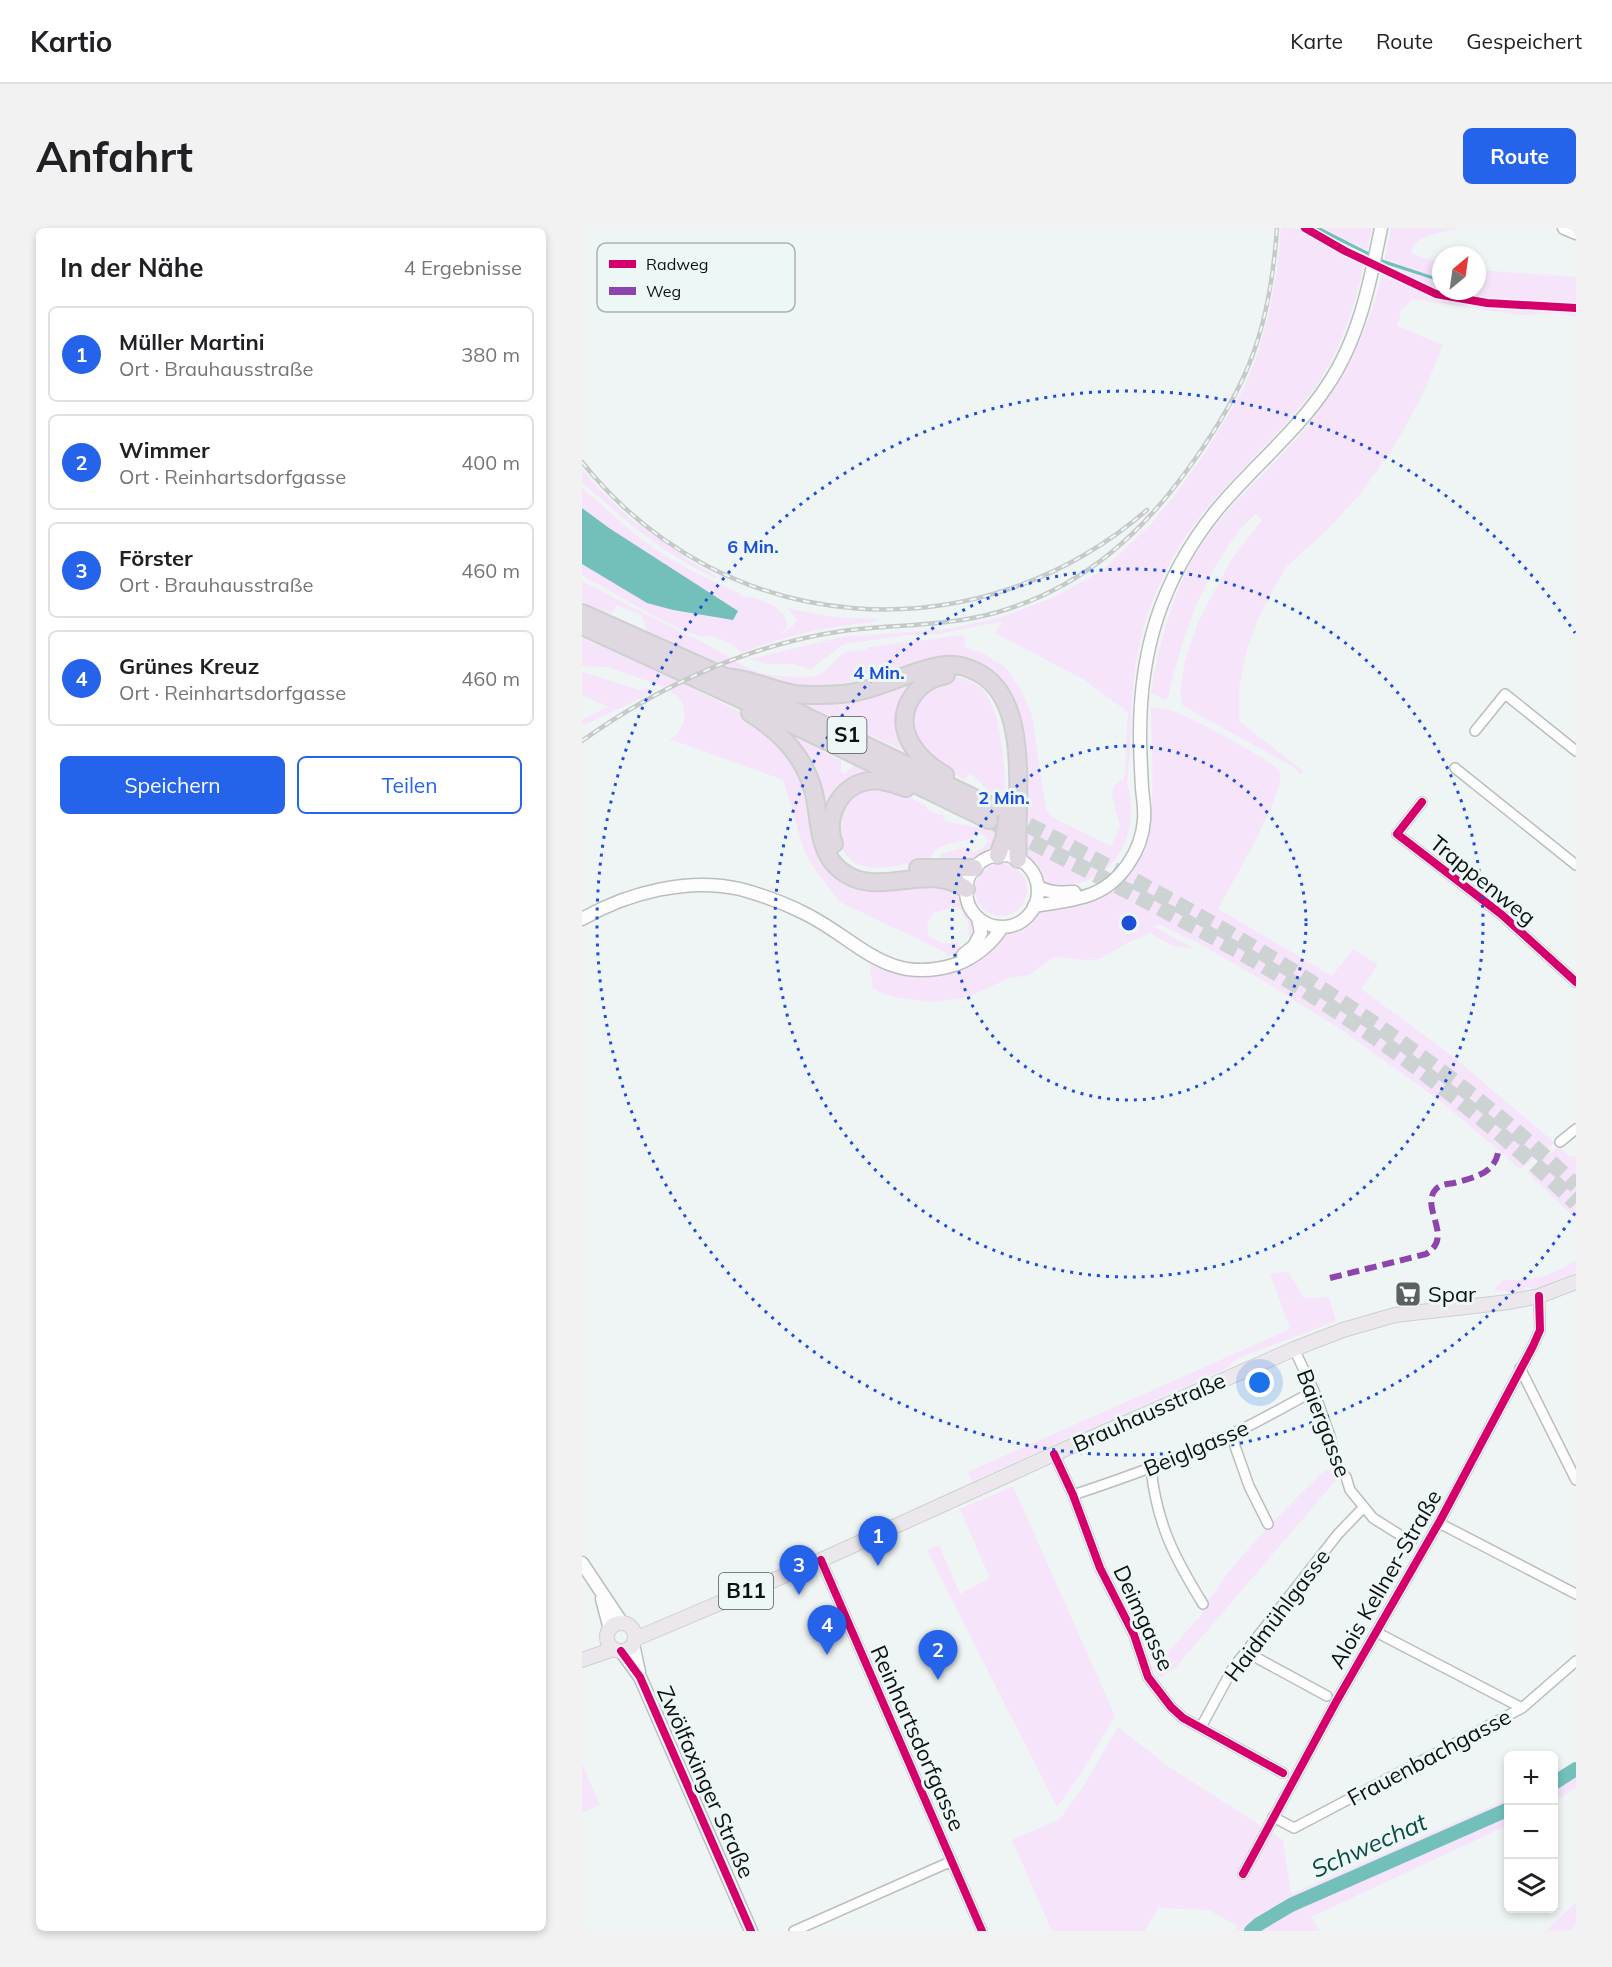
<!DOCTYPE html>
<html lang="de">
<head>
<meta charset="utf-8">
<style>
  :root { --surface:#fff; --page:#f2f2f2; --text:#202124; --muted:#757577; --line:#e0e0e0; --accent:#2563eb }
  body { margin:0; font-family:Mulish,sans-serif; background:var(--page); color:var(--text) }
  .controls { position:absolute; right:18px; bottom:18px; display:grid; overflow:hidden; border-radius:9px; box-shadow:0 3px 9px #0003 }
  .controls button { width:54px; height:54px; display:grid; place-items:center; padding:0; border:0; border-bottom:2px solid var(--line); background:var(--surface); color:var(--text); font:30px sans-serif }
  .compass { position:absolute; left:850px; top:18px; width:54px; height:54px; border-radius:50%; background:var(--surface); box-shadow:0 3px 9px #0003; rotate:29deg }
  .you { position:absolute; left:678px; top:1155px; width:21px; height:21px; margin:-15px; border:4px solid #fff; border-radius:50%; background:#1a73e8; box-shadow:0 0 0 9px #1a73e833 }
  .badge { display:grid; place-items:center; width:39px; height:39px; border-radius:50%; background:var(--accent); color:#fff; font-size:20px; font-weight:700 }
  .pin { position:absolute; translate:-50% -50px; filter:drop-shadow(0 2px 3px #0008) }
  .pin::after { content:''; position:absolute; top:32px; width:21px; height:18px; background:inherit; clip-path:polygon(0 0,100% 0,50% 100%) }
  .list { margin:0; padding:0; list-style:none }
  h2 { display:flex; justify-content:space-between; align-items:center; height:78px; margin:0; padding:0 24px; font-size:26px }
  h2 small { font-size:20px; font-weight:400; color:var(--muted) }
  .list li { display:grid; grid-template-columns:39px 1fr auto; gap:18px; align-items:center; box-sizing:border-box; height:96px; margin:0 12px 12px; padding:0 12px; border:2px solid var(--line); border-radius:9px }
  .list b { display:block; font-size:22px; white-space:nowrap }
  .list p { margin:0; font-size:20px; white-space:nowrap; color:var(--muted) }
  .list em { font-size:20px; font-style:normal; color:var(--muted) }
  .actions { display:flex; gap:12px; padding:18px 24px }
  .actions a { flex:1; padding:14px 0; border:2px solid var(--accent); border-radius:9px; text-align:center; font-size:21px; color:var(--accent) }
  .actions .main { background:var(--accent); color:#fff }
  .icon { flex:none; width:33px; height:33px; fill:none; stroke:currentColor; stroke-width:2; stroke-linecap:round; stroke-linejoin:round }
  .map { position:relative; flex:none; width:994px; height:1703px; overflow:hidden; border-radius:9px }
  header { display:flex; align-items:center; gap:36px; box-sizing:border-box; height:84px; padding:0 30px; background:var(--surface); border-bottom:2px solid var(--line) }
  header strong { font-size:28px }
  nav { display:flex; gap:33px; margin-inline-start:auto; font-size:21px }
  .intro { display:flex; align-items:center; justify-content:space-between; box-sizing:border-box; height:144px; padding:0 36px }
  h1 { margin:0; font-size:42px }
  .button { padding:15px 27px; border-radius:9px; background:var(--accent); color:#fff; font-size:21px; font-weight:700 }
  main { display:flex; gap:36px; padding:0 36px }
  aside { flex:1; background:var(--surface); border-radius:9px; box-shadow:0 3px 9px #0003 }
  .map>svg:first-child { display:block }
</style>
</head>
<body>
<header>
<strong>Kartio</strong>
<nav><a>Karte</a><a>Route</a><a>Gespeichert</a></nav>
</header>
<div class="intro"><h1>Anfahrt</h1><a class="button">Route</a></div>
<main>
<aside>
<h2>In der Nähe<small>4 Ergebnisse</small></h2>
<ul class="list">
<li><span class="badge">1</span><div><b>Müller Martini</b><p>Ort · Brauhausstraße</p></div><em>380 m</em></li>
<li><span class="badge">2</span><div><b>Wimmer</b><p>Ort · Reinhartsdorfgasse</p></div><em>400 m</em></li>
<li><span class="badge">3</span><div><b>Förster</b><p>Ort · Brauhausstraße</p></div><em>460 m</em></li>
<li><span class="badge">4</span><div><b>Grünes Kreuz</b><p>Ort · Reinhartsdorfgasse</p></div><em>460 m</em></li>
</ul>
<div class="actions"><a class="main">Speichern</a><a>Teilen</a></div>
</aside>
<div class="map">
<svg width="994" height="1703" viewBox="0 0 994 1703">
  <rect width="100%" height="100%" fill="#eff4f4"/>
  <path fill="#f6e4fa" d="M699,0H713L768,29L769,31L782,35C771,88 753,137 718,179C675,231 621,272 589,333C571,366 558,403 553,440C548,478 550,517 545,554C562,610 525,670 462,654L451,635L440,626V503L427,463L406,440L383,431L309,447L253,456L212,460L158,445L66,404L59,387L35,377L30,385L22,384L0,374V353C41,375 82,395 124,416C159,434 165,447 208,449C219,449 230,451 240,445C256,435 258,418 282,423L287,419L381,407L383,412L382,419L402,426L424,440L442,467L450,488L464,582L471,590L529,618L538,599L530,567L533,557L542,550L543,544L546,484L501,451L413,405L422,393L356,406L326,407L268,415L259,418L229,441L211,436H184L168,431L260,409L366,401L420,389L470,370L521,342L568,297L594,266L625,222L660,164L675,128L687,86L695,43Z
    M740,0H790L785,22Z
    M809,0H877C861,5 833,5 829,24L833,27L859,35V63H895V42L994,49V77C932,72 875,78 818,47L819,37L803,31Z
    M801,44L837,61L859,69L879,73L916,78L994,81V89L978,85L938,87L837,72L831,71L820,81L815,98L861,117L843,161L822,201L805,229L777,267L746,301L704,339L686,371L677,389L665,421L657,458V493L721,543L719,546L710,538L601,478L598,465L603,432L617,392L648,334L680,292L673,286C626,331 600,407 586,469L583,472L569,465C578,413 591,361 620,316C644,281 676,252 705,221C756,168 783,114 801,44Z
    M0,241L19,263L51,293L108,333L135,349L133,350C82,327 41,291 0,254Z
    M0,260C25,281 49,305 76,323C101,340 128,352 155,364L159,368L167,370L169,369C186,375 203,378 205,399L199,406L211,398L215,391L205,380L249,389L296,391L293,394C247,397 202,408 159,425C155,417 136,409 126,408C118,408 126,410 117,408C76,393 38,368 0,347Z
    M0,410L76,443L170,490L209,523L255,643L343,652L378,664C383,678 396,694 392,709L389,710L386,707L387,696L376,679L352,684L345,695L346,708L360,715H376L380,721L365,729L363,724L258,674L231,639L222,622L201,552L91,512L87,513L96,505L103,491L101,477L96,468L77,457L25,439L0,438Z
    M0,444L58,462L64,460L72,464L0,498V492L26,479L0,467Z
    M369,448C382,450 396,455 404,466C423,493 431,591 413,618C403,633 373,636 358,631L359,626L385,619L391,624L399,621L407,613L397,603L389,610L357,619L345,632L307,639L287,640L271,634L264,627L256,614L255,585L261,575L279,563L292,560L317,563L344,578L345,582L363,588L361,593L403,601L417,572L387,544L384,551L382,552L356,536L328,505L334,467Z
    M334,452C308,480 317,496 331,527L214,472Z
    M569,479C575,480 582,481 587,482C600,484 694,534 698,544C705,562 647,660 636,681L750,748L771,721L796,737L779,761L869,827L973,915L938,941L861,875L760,802L675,749L618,716L577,696L572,699L613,721L589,717L568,705L543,716L518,731L501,732L472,729L447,747L427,750L386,769L368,772L349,774L318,770L301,766L291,760L288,737C323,752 364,754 397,732C407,724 417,709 426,703C430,701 435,701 439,698C445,695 449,686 455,683C468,677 487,680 501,677C524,671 549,650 558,628C577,586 569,525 569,479Z
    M203,503L259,533V544L263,546L272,537L299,548H284L243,592Z
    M393 662a26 26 0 1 1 52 0a26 26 0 1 1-52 0Z
    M977,918L987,928L994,929V991L945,944Z
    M994,1032V1044L956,1061L944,1059L939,1065L912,1062L921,1052C955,1052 965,1050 994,1032Z
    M706,1044L722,1070L747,1069L754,1093L656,1130L643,1141L390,1253L386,1244L708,1101L688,1046Z
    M749,1239L754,1252L593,1440L576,1451L570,1439L575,1437L621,1385L617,1379C632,1372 639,1352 650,1340C678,1307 708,1276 739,1246Z
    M431,1258L533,1488L498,1547L475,1579L345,1322L357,1317L378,1366L408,1350L378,1281Z
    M536,1499L587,1539L701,1612L709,1666L926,1571V1597L729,1689L738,1703H653L656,1698L627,1682L576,1680L563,1703H470L430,1612L478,1591L503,1556Z
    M0,1536L18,1577L0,1585Z
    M994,1536V1560L972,1573V1548Z
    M994,1674V1702L964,1703Z"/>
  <path fill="#73c0bb" d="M731,0H739L802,32L859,51V54L806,37Z
    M0,280L27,300L156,383L151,392L91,382L65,375L0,336Z"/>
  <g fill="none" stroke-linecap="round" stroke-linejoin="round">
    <path stroke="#73c0bb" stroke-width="14" d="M972,1555L994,1541
      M669,1703L677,1696L709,1677L927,1581"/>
    <path stroke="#cdd2d2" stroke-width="16" stroke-dasharray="16 8" stroke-linecap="butt" d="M425,586C629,691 827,797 994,958
      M407,592C512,646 619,698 719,760C818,822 910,894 994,975"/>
    <defs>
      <path id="street" d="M893,503L923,466L994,523
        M873,540L994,637
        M840,574L815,606L919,686L994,754
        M978,914L994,901
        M712,1121L732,1163L748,1208L754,1235L764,1249L768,1262L791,1290L829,1314
        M938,1140L994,1252
        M649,1207L667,1258L686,1296
        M472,1226L491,1267L518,1340L552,1407L566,1449L589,1479L601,1490L701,1545
        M569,1241C575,1296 592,1329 621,1376
        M491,1267C545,1249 599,1230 650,1206C678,1193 705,1177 732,1163
        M857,1295L994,1366
        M239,1332L400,1703
        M794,1404L940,1480
        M664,1424L745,1468
        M619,1499L651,1440L756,1306L781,1280
        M691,1589L712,1600L940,1480L994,1433
        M661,1646L754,1474L859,1291L951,1118L958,1102L957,1068
        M212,1703L370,1633"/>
      <path id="secondary" d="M982,0L994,5
        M384 663a36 36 0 1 1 72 0a36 36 0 1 1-72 0Z
        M456,659C468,665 479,665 492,664
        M452,678C471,675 492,673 510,666C539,655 560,622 562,592C563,581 561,571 560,560C559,542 558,524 558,506C558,467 563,427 575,390C588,351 609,314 634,283C670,239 714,205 745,158C777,111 788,55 799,0
        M0,691C45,665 106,649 158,661C180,667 202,675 222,685C277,712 305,759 375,736C392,730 411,715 420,699
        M381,727L392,718L399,705L396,690
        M0,1335L40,1395
        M20,1371L28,1401
        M51,1416L57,1444
        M39,1423L58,1449L169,1703"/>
      <path id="primary" d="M25 1409a14 14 0 1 1 28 0a14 14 0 1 1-28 0Z
        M53,1411L239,1332L472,1226L712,1121L761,1102L813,1087L927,1074L957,1068L994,1054
        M0,1432L32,1421"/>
      <path id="highway" d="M0,385L143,449L413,580
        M0,398L154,469L407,592
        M143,449C167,450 189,462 213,466C228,468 244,467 259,466C297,463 329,441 364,437C375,436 385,439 395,444C452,472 432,579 436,631
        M168,485C199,504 223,529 232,565C238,591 235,622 257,641C295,674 342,632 384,661
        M363,547C337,533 312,504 327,474C336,458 346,451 364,447
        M252,616C242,590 257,558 286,553C299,551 312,556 324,560
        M416,627L422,611L427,581
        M336,640H392"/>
    </defs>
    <use href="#street" stroke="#babfbe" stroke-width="12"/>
    <use href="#secondary" stroke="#babfbe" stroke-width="15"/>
    <use href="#primary" stroke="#ced0d0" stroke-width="16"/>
    <use href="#highway" stroke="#ced0d0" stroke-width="20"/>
    <use href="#street" stroke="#fdfdfd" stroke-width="9"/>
    <use href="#secondary" stroke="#fdfdfd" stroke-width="12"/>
    <use href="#primary" stroke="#ebe7ec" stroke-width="14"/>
    <use href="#highway" stroke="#dfd8e0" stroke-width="16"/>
    <defs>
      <path id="rail" d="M0,234C143,413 395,429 565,282
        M0,513C75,459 168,416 261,403C313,396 365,399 416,384C502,359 561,305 611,234C635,200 657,165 671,126C686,85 692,43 695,0"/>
    </defs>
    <use href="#rail" stroke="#c7c8c8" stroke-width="4.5"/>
    <use href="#rail" stroke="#ecf7f6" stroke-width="2" stroke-dasharray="7" stroke-linecap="butt"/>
    <path stroke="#8e44ad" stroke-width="6" stroke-dasharray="12 6" stroke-linecap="butt" d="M748,1050L844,1026C873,1009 837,979 854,961C859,956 866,956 872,955C890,950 912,946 916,925"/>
    <defs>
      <path id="cycleway" d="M723,0L763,23L854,66L905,75L994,80
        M840,574L815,606L919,686L994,754
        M472,1226L491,1267L518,1340L552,1407L566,1449L589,1479L601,1490L701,1545
        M239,1332L400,1703
        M39,1423L58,1449L169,1703
        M661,1646L754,1474L859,1291L951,1118L958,1102L957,1068"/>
    </defs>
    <use href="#cycleway" stroke="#ecf7f6" stroke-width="11"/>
    <use href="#cycleway" stroke="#d6006c" stroke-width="8"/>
  </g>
  <g fill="none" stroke="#1d4ed8" stroke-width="3" stroke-dasharray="3 6">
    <circle cx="547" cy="695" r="177"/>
    <circle cx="547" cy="695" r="354"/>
    <path d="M993 985A532 532 0 1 1 993 405"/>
  </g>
  <defs>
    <symbol id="supermarket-square" viewBox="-11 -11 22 22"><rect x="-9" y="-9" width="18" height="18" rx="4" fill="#5d6060" stroke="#ecf7f6"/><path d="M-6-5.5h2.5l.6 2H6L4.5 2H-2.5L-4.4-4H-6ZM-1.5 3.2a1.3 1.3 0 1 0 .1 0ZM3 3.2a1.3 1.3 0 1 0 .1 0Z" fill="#fff"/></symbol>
  </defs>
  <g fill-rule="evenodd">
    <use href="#supermarket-square" x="811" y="1051" width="30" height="30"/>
  </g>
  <g text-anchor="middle" stroke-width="6" stroke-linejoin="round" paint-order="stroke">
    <g fill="#ecf7f6" stroke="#515656" stroke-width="1.5">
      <rect x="245.5" y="489" width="39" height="36" rx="4.5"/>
      <rect x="137" y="1345" width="54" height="36" rx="4.5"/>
    </g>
    <g font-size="21" font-weight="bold" fill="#0e1111">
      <text x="265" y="514">S1</text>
      <text x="164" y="1370">B11</text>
    </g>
    <g font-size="22" fill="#0e1111" stroke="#ecf7f6">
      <text transform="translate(901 652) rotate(39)" y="8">Trappenweg</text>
      <text transform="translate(567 1184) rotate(-24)" y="8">Brauhausstraße</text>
      <text transform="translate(742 1195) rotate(69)" y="8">Baiergasse</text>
      <text transform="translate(614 1220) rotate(-23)" y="8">Beiglgasse</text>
      <text transform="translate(803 1351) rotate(-60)" y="8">Alois Kellner-Straße</text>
      <text transform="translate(695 1387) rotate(-53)" y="8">Haidmühlgasse</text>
      <text transform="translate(562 1390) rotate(65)" y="8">Deimgasse</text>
      <text transform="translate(336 1510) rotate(66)" y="8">Reinhartsdorfgasse</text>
      <text transform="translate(847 1529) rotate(-28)" y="8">Frauenbachgasse</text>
      <text transform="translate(124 1554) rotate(66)" y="8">Zwölfaxinger Straße</text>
    </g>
    <g font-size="22" fill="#0e1111" stroke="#ecf7f6" text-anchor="start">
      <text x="846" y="1074">Spar</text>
    </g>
    <g font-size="24" font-style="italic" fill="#094a46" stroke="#ecf7f6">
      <text transform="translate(787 1618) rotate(-24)" y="8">Schwechat</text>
    </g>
  </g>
  <rect x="15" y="15" width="198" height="69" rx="9" fill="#ecf7f6" stroke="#a9b2b1" stroke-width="1.5"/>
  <rect x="27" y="32" width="27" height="8" fill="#d6006c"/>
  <rect x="27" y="59" width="27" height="8" fill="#8e44ad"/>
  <g font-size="16" fill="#0e1111">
    <text x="64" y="42">Radweg</text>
    <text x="64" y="69">Weg</text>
  </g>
  <circle cx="547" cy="695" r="9" fill="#1d4ed8" stroke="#ecf7f6" stroke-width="3"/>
  <g font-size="18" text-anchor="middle" font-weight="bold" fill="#1d4ed8" stroke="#ecf7f6" stroke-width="6" stroke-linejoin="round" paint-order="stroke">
    <text x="171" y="325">6 Min.</text>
    <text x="297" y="451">4 Min.</text>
    <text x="422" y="576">2 Min.</text>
  </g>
</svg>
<div class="controls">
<button>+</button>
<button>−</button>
<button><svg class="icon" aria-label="layers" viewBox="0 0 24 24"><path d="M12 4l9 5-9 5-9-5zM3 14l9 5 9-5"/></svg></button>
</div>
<svg class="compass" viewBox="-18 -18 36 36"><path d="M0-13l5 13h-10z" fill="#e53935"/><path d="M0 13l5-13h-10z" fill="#757577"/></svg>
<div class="you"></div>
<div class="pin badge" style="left:296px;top:1338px">1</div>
<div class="pin badge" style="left:356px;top:1452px">2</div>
<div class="pin badge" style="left:217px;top:1367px">3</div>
<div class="pin badge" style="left:245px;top:1427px">4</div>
</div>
</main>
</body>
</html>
